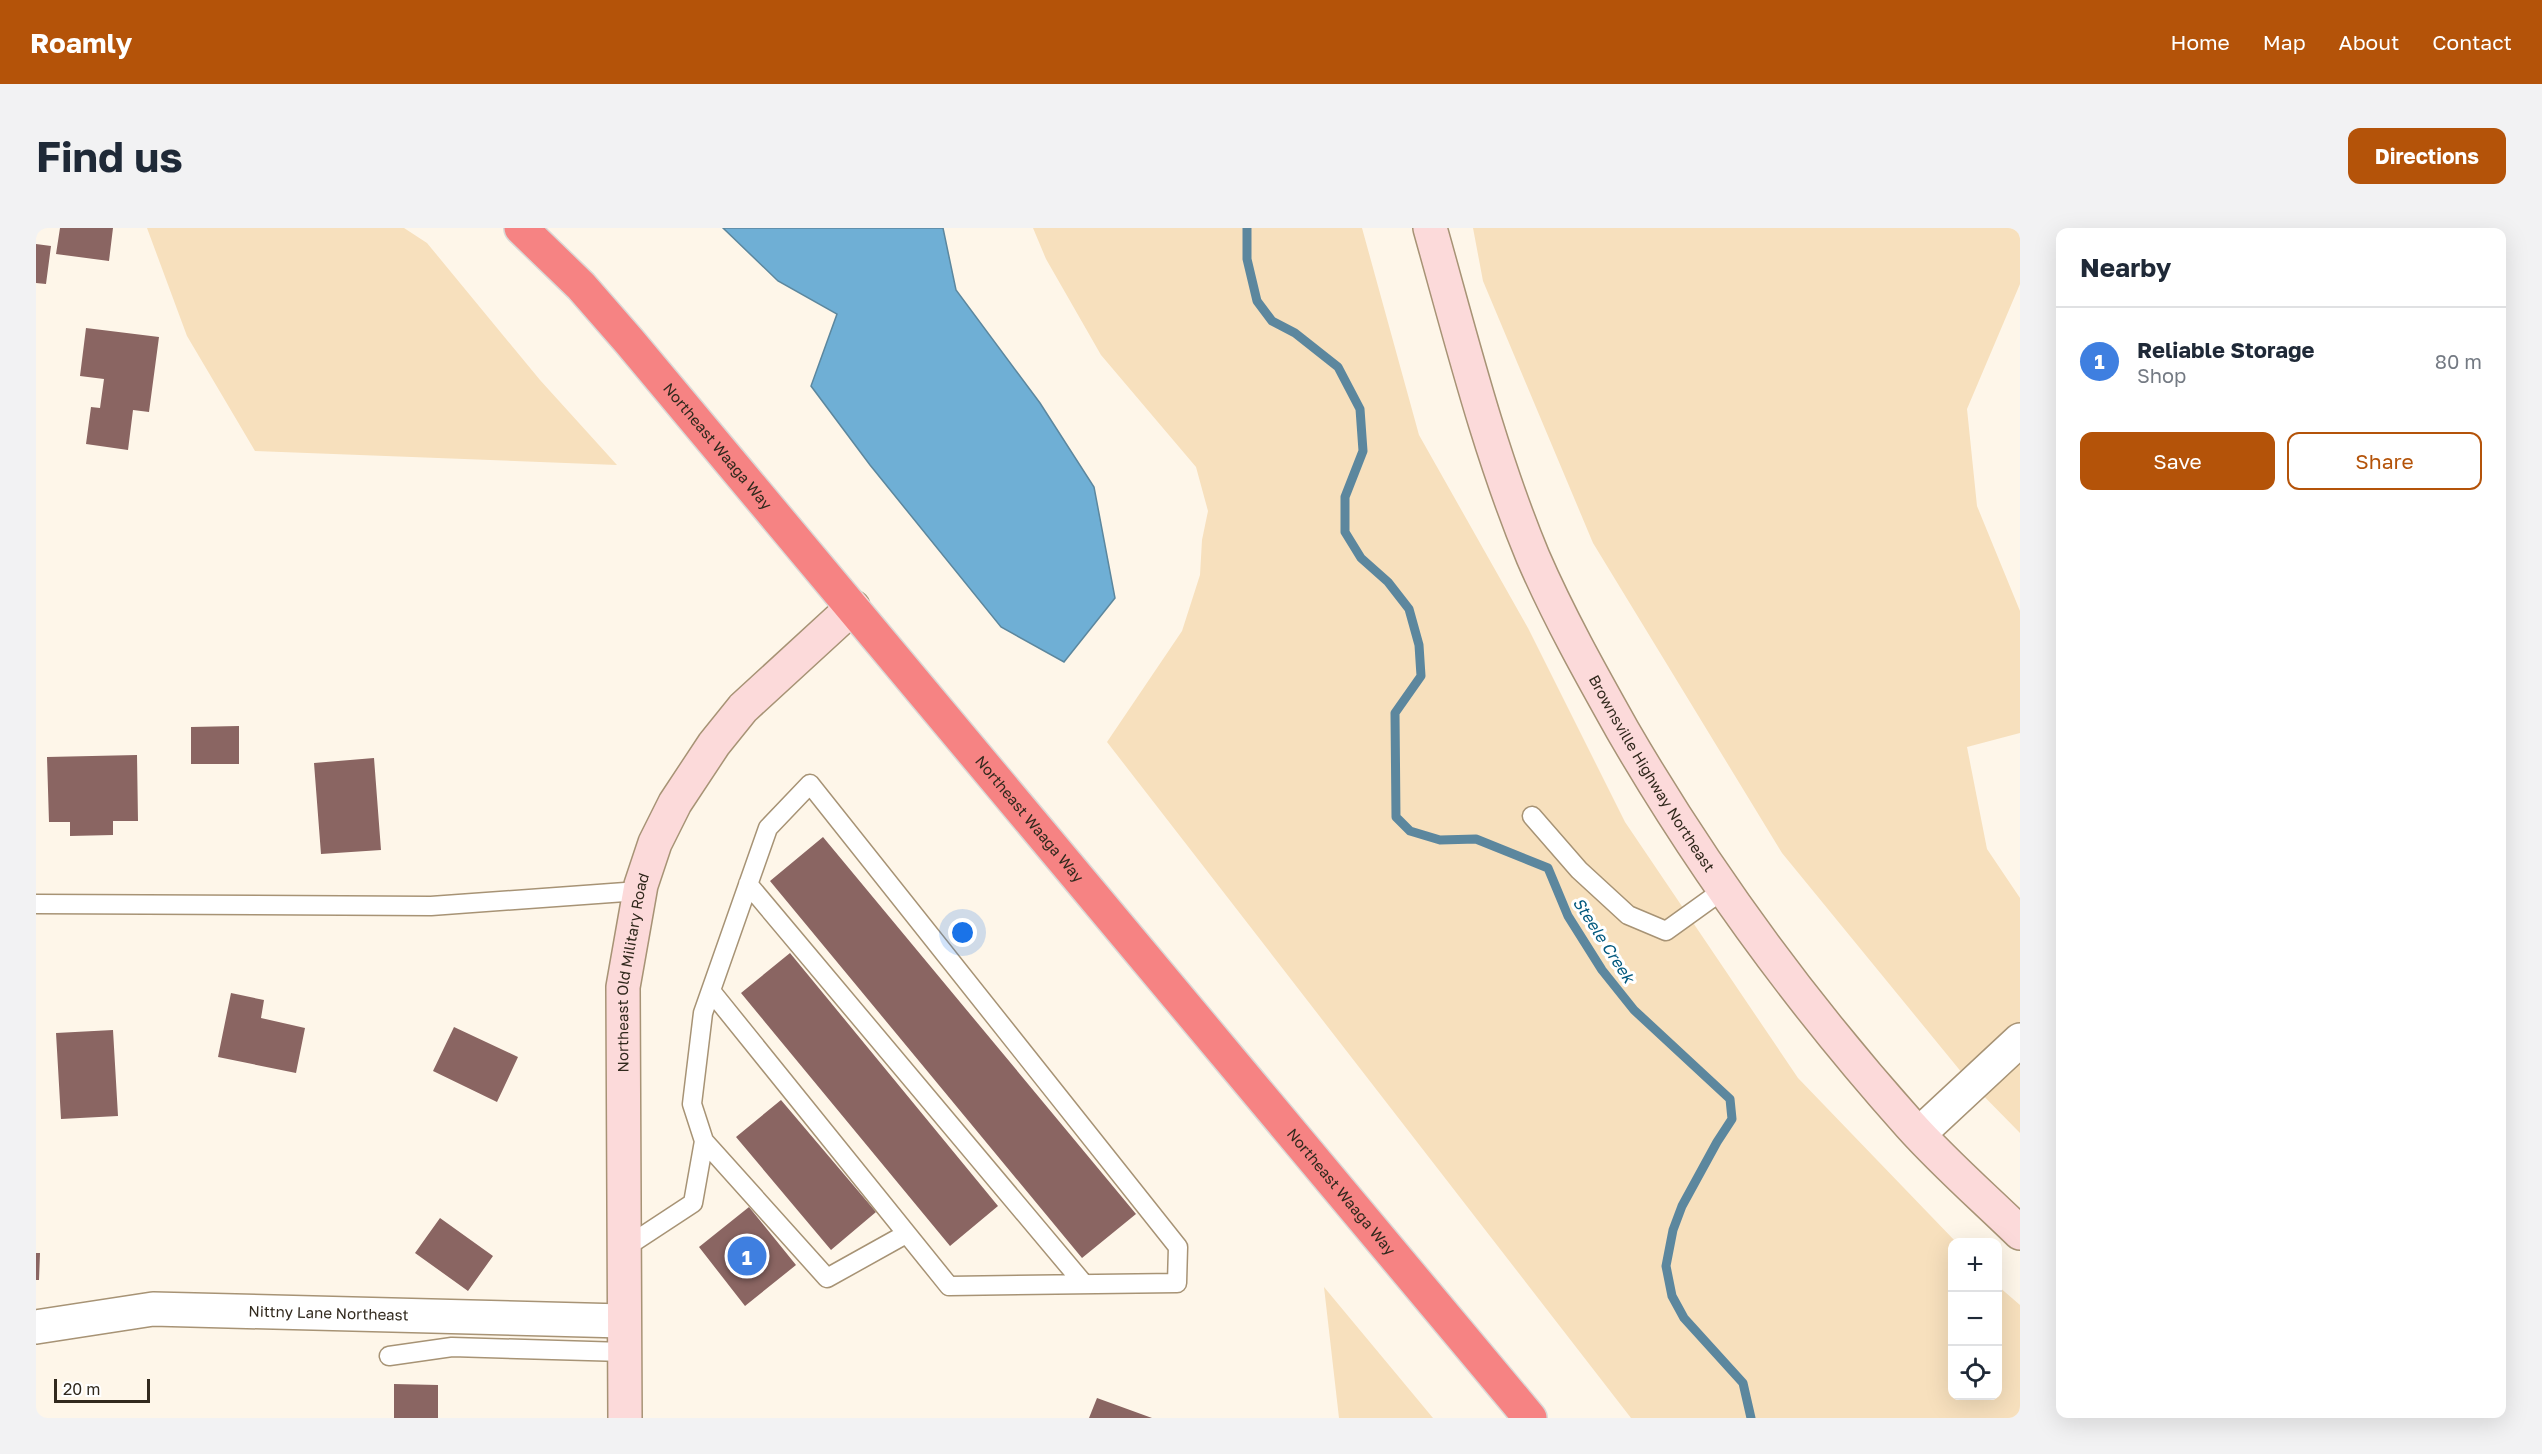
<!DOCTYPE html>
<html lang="en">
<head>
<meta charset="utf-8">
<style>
  :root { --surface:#fff; --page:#f2f2f3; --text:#1f2937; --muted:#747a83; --line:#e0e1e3; --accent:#b45309 }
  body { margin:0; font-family:"Golos Text",sans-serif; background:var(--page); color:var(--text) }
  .controls { position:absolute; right:18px; bottom:18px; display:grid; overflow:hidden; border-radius:12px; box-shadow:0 6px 24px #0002 }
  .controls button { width:54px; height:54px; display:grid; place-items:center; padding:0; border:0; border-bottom:2px solid var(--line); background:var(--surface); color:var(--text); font:30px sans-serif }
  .scale { position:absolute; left:18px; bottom:15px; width:96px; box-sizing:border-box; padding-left:6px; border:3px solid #31291d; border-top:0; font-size:16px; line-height:21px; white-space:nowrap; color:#31291d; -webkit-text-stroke:4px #fff; paint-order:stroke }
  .you { position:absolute; left:927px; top:705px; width:21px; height:21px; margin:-15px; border:4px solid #fff; border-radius:50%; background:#1a73e8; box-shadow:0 0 0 9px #1a73e833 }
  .badge { display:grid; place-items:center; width:39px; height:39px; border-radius:50%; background:var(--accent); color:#fff; font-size:20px; font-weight:700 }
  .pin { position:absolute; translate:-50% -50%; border:3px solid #fff; box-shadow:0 2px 6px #0006 }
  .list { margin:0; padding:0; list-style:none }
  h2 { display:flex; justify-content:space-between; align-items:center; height:78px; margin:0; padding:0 24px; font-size:26px }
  h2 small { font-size:20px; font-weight:400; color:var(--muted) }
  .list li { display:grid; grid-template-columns:39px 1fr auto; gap:18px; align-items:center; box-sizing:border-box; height:108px; padding:0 24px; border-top:2px solid var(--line) }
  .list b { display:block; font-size:22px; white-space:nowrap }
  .list p { margin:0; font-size:20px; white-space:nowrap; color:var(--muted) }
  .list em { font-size:20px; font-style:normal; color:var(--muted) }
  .actions { display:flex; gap:12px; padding:18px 24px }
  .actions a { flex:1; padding:14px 0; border:2px solid var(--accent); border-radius:12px; text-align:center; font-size:21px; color:var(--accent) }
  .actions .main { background:var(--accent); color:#fff }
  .icon { flex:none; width:33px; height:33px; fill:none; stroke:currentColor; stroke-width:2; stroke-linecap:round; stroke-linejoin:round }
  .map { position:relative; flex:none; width:1984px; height:1190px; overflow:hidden; border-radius:12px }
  header { display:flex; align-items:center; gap:36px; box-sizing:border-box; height:84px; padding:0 30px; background:var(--accent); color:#fff }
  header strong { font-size:28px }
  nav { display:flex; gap:33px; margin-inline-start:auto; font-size:21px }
  .intro { display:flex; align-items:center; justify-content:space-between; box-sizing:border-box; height:144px; padding:0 36px }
  h1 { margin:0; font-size:42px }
  .button { padding:15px 27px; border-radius:12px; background:var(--accent); color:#fff; font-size:21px; font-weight:700 }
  main { display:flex; gap:36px; padding:0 36px }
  aside { flex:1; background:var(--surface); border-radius:12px; box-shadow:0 6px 24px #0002 }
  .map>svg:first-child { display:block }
</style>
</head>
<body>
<header>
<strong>Roamly</strong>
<nav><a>Home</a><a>Map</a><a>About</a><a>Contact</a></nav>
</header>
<div class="intro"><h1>Find us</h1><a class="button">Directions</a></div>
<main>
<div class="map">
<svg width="1984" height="1190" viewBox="0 0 1984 1190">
  <rect width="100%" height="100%" fill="#fef6e9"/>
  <path fill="#f7e0bd" d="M111,0H368L391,15L504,152L581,237L219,223L151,108Z
    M997,0H1326L1383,207L1492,400L1589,594L1762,850L1920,1014H1916V1168H1962V1058L1984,1077V1190H1595L1071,514L1146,403L1164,347L1166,312L1172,283L1160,239L1065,127L1010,31Z
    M1437,0H1984V56L1931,181L1941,278L1984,383V505L1931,519L1951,621L1984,670V905L1931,851L1746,625L1557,315L1447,53Z
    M1288,1059L1397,1190H1303Z"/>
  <path fill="#6fafd5" stroke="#5c879e" stroke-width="1.5" d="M687,0H907L920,62L1004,175L1058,259L1079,370L1028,434L965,399L834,237L775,158L801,86L742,53Z"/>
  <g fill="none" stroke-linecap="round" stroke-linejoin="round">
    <path stroke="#5c879e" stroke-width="9" d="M1211,0V31L1221,73L1236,93L1259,105L1302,139L1324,181L1327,223L1309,269V304L1325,330L1352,354L1373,381L1383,417L1385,448L1359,485L1360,589L1374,603L1404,612L1440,611L1512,640L1532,688L1566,742L1598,782L1694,871L1696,891L1681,914L1646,978L1637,1002L1630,1038L1636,1068L1648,1090L1707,1155L1715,1190"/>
  </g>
  <path fill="#8a6562" d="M24,0H77L73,33L20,26Z
    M0,16L15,18L10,56L0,55Z
    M50,100L123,109L113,184L97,182L92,222L50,216L55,179L64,180L68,151L44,148Z
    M203,498V536H155V499Z
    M101,527L102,593H77V607L34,608V594H13L11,529Z
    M338,530L345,622L285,626L278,535Z
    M787,609L1100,986L1046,1030L734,653Z
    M754,725L962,978L914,1018L705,765Z
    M195,765L228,772L225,790L269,800L260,845L182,829Z
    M418,799L482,829L461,874L397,843Z
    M77,802L82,888L25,891L20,805Z
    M745,872L840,984L795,1022L700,909Z
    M713,979L760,1037L709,1078L663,1019Z
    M404,990L457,1028L432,1063L379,1025Z
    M0,1025H4L3,1052H0Z
    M358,1156L402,1157V1190H358Z
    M1061,1170L1116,1190H1053Z"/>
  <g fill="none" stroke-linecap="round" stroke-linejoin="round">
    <defs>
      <path id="lane" d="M1496,588L1543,642L1592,687L1630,703L1687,662
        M712,656L1048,1056
        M0,676L395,678L603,663
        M668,913L791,1050L870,1006
        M587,1021L657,975L668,913L656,876L667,785L732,600L774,556L1142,1019L1141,1055L913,1058L675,763
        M353,1128L416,1119L588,1124"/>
      <g id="street">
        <path d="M1883,906L1984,812"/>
        <path id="s1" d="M0,1099L117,1081L587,1093"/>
      </g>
      <g id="secondary">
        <path id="s2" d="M1394,0C1425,110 1453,223 1497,329C1523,389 1555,446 1587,503C1669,644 1765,775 1874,897C1908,935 1947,969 1984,1005"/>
        <path id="s3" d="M589,1190L587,759L605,657L619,615L639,575L678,516L707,480L817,379"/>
      </g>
      <g id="highway">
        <path id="s4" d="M485,0L545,58L593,113L1494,1190"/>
      </g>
    </defs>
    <use href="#lane" stroke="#a79375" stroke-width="21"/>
    <use href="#street" stroke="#a79375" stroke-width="36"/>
    <use href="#secondary" stroke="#a79375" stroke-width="36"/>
    <use href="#highway" stroke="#dad8d6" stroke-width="36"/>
    <use href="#lane" stroke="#fff" stroke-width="18"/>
    <use href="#street" stroke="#fff" stroke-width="33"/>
    <use href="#secondary" stroke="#fcdada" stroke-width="33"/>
    <use href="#highway" stroke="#f68383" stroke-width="33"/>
  </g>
  <g text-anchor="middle" stroke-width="6" stroke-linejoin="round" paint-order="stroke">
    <g font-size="15" fill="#31291d" stroke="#fff">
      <text dy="5" stroke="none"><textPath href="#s4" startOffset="294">Northeast Waaga Way</textPath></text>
      <text dy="5" stroke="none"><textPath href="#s2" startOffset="592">Brownsville Highway Northeast</textPath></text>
      <text dy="5" stroke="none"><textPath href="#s4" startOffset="780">Northeast Waaga Way</textPath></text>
      <text dy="5" stroke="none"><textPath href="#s3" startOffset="446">Northeast Old Military Road</textPath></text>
      <text dy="5" stroke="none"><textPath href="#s4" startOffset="1266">Northeast Waaga Way</textPath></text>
      <text dy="5" stroke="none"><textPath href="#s1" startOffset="294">Nittny Lane Northeast</textPath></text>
    </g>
    <g font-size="16" font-style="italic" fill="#01587d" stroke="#fff">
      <text transform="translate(1568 712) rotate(57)" y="6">Steele Creek</text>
    </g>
  </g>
</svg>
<div class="controls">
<button>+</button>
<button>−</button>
<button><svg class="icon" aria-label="locate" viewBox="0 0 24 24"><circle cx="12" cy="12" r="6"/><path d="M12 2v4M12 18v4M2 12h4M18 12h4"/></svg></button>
</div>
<div class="scale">20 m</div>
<div class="you"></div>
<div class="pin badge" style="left:711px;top:1028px;background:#3f7fe0">1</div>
</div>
<aside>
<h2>Nearby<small></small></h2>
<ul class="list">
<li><span class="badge" style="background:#3f7fe0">1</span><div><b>Reliable Storage</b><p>Shop</p></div><em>80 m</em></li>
</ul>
<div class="actions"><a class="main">Save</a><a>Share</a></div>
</aside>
</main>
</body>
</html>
